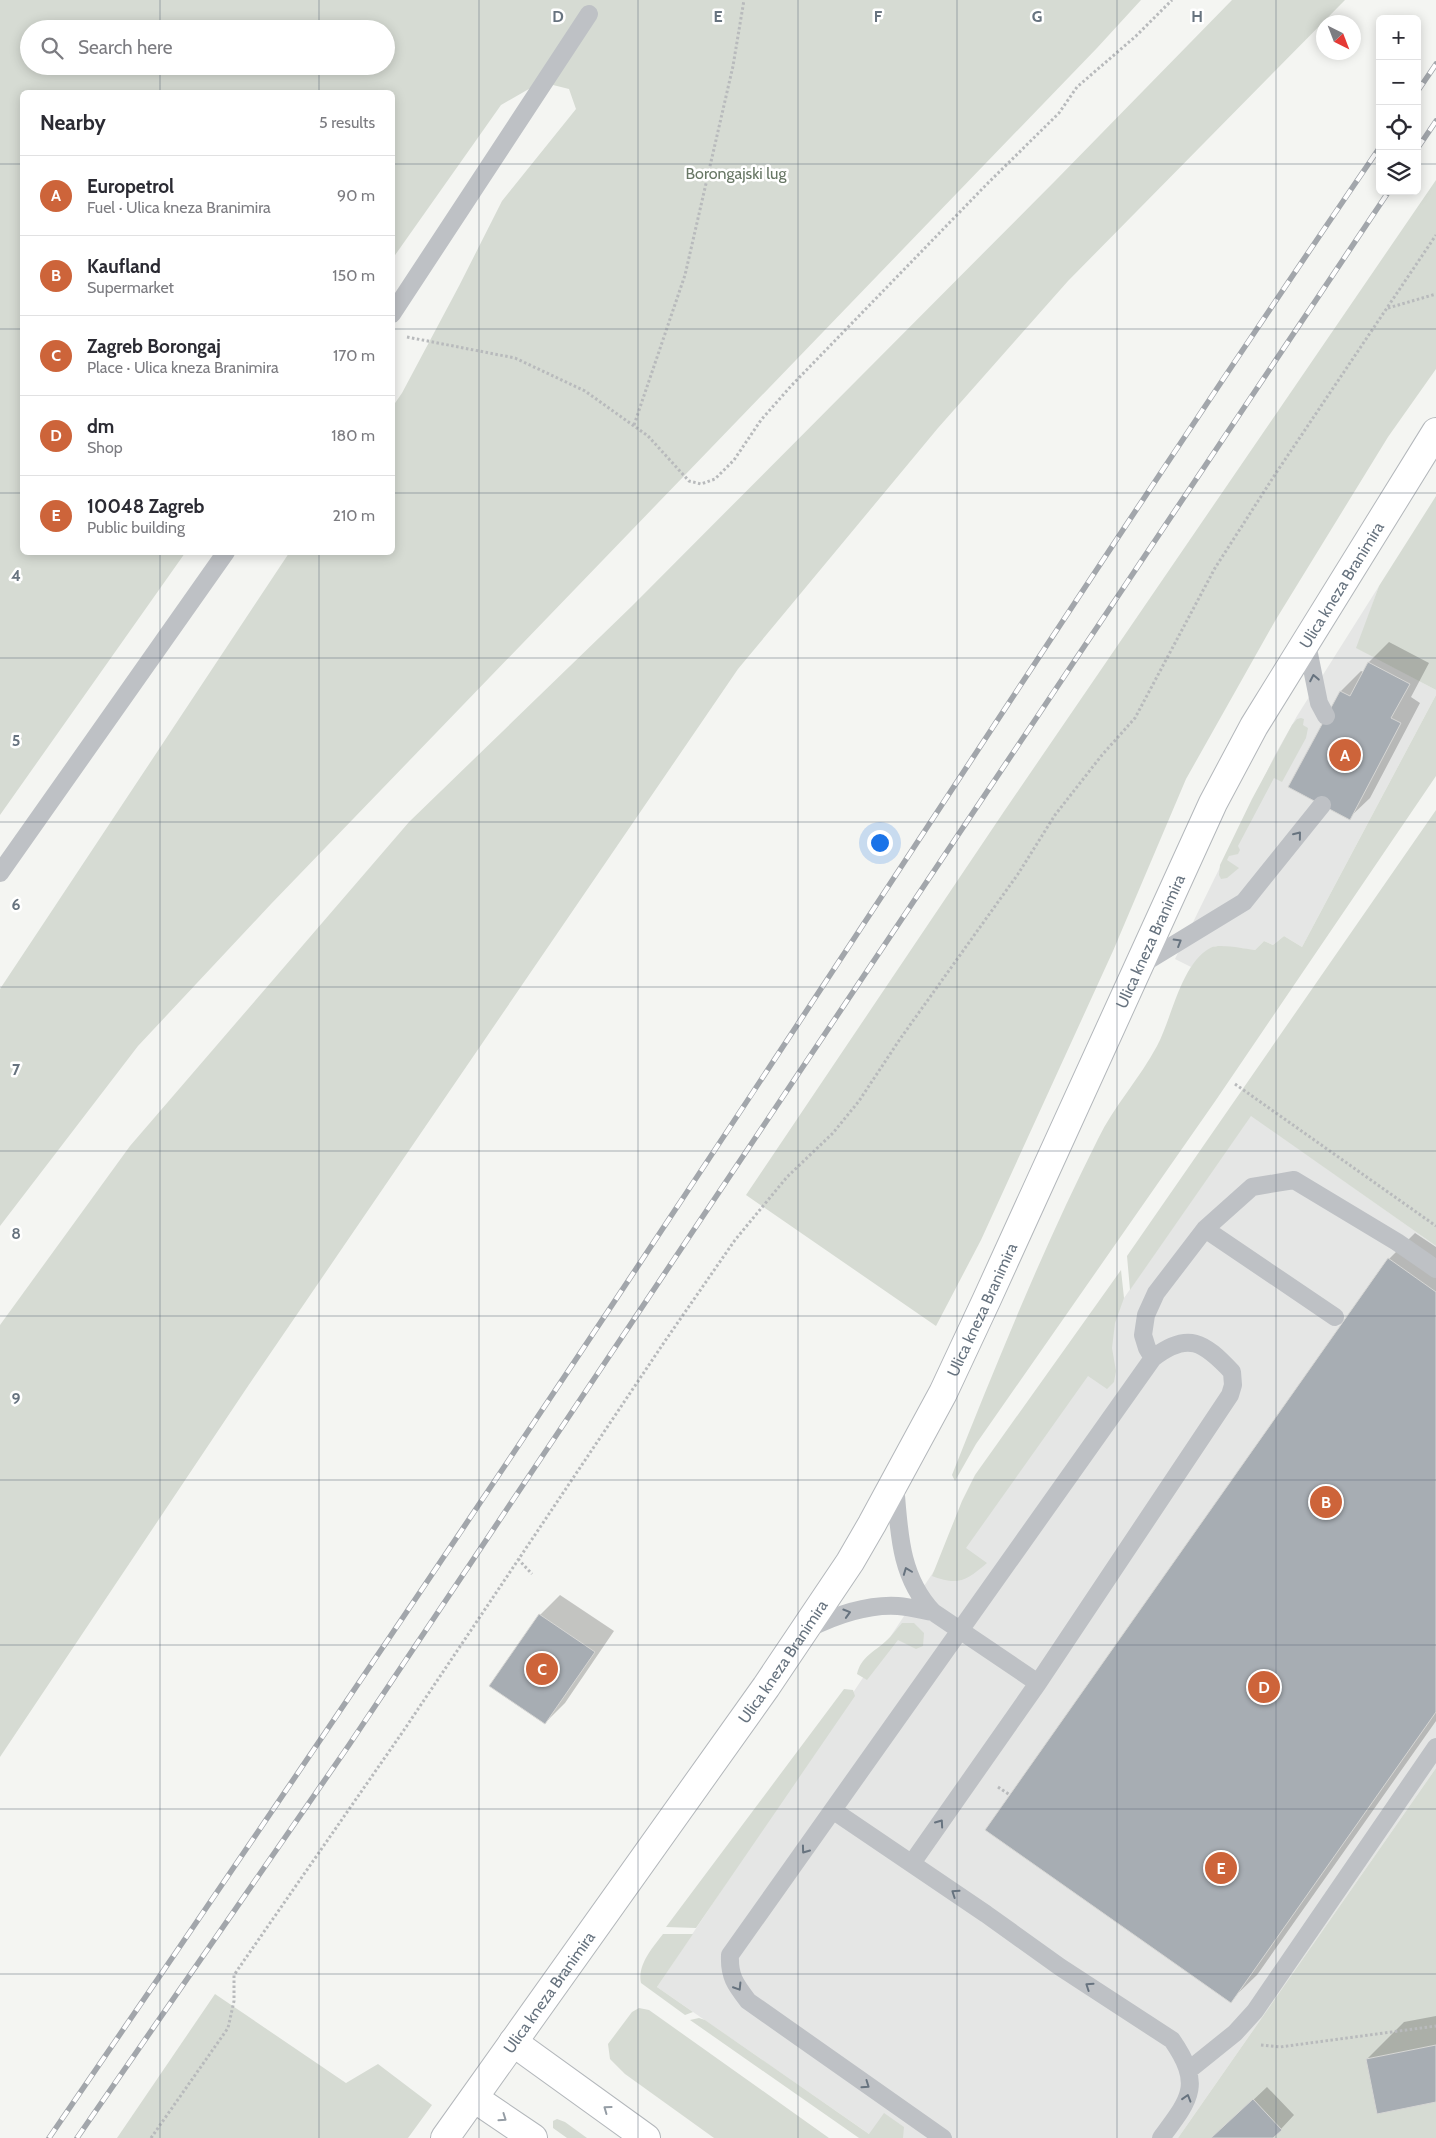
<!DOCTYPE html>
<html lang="en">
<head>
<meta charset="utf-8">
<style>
  :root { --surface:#fff; --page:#f7f7f7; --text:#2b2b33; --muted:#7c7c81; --line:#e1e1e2; --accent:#cd643a }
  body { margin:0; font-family:Cabin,sans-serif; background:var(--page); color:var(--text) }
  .controls { position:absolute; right:15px; top:15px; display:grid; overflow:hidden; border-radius:8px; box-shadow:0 2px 12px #0003 }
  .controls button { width:45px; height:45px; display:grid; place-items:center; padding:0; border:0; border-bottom:1px solid var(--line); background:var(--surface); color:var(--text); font:25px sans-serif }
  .compass { position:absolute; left:1316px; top:15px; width:45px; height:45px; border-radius:50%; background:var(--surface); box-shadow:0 2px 12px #0003; rotate:138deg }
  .you { position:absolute; left:879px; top:842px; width:18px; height:18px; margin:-12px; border:4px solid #fff; border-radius:50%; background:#1a73e8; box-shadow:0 0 0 8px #1a73e833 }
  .badge { display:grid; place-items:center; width:32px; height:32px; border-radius:50%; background:var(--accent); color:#fff; font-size:16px; font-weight:700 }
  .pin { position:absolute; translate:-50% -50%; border:2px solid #fff; box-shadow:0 1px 5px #0006 }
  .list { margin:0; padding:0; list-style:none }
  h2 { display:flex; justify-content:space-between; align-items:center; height:65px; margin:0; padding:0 20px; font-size:21px }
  h2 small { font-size:16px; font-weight:400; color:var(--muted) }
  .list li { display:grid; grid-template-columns:32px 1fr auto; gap:15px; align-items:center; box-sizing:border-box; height:80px; padding:0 20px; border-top:1px solid var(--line) }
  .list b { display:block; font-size:19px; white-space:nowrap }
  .list p { margin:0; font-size:16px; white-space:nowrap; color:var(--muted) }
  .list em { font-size:16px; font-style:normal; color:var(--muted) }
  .icon { flex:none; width:28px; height:28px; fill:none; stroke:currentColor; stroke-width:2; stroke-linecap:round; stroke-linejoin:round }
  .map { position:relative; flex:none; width:1436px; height:2138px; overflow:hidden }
  .search { position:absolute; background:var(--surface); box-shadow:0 2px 12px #0003; left:20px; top:20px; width:375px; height:55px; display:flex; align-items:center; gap:12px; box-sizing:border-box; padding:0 18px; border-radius:28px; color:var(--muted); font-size:19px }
  .panel { position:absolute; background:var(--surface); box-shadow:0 2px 12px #0003; left:20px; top:90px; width:375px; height:465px; border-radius:8px }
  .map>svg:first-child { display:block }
</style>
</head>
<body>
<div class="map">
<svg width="1436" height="2138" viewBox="0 0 1436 2138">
  <rect width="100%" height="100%" fill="#f4f5f2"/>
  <path fill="#e5e6e5" d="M1379,586L1357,648L1436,690V695L1302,947L1284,936L1273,945L1264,941L1255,950L1217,946L1210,948L1191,967L1175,959L1275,755L1297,716Z
    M1251,1115L1436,1246V1768L1178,2138H875L657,1987L1002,1469L1124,1298Z"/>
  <path fill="#d6dbd3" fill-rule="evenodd" d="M0,0H1141L1097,48L271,904L138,1046L0,1226V989L289,553L392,552L393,406L402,393L459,286L502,201L576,109L569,89L541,82L501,105L393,258L392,92H22V552L185,553L0,815ZM29,29H386V66H29Z
    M1232,0H1345L1068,281L938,428L738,669L246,1389L0,1757V1325L130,1146L409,822L632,606L1055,181Z
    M1436,180V369L1388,437L1275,621L1186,779L1113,951L981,1240L936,1326L746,1195L1005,810Z
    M1436,496V690L1356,648L1379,586Z
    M1436,695V776L1216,1100L976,1444L955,1481L952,1475C997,1362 1043,1248 1098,1139C1114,1106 1140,1078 1157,1046C1172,1018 1181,964 1210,948C1219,943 1245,949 1255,950L1264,941L1273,945L1284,936L1302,947Z
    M1301,718L1304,719L1303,725L1308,728L1306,738L1282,782L1274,778L1238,846L1240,850L1238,854L1229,856L1227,860L1239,868L1227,878L1221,879L1219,875L1220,865L1252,799L1292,725L1297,719Z
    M1436,810V1246L1251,1116L1130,1290L1127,1256Z
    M1121,1270L1124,1298L1115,1323L1112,1348L1116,1371L1114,1382L1107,1389L1088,1376L966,1548L987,1563C966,1581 958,1586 932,1576L962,1501L975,1475Z
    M902,1623H914L924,1633L923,1646L916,1649L898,1640L867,1680L857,1674C861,1657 874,1652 886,1641C892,1636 896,1629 902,1623Z
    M844,1689L853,1690L855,1696L696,1928L666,1927Z
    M1436,1768V2138H1178Z
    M663,1934H693L657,1987L693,2012L685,2015L641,1983C637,1965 653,1947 663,1934Z
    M215,1994L346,2083L378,2064L432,2105L408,2138H117Z
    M639,2008L649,2010L829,2138H714L625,2074L610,2059L608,2044L632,2012Z
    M699,2018L705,2020L869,2134L884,2113L904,2127L903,2138H859L690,2020Z
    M557,2119L565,2122L587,2138H567L553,2128V2121Z"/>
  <path fill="#0003" d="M1389,642L1429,663L1411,697L1420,703L1370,798L1349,818L1290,786L1341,691L1361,671L1364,672L1369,662Z
    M1415,1233L1436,1247V1721L1257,1975L1230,2001L1389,1259Z
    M560,1595L614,1631L565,1703L545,1723L540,1615Z
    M1436,2016V2101L1367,2059L1404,2022Z
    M1267,2087L1294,2115L1281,2129L1271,2138H1213Z"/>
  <path fill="#a7adb3" stroke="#d6d6d4" d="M1368,662L1410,684L1391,718L1401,723L1350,820L1288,787L1340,691L1350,696Z
    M1388,1258L1436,1292V1712L1231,2003L985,1830Z
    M539,1614L595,1652L545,1724L489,1686Z
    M1436,2045V2102L1377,2114L1366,2059Z
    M1253,2099L1282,2130L1273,2138H1211Z"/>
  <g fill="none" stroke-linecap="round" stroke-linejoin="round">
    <defs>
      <g id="secondary">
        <path d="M513,2042L646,2138"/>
        <path d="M474,2098L533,2138"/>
        <path id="s1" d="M445,2138L766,1687L850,1562L872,1524L943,1393L987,1299L1213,803L1254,726L1436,432"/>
      </g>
    </defs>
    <use href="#secondary" stroke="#b3b7bb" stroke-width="30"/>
    <path stroke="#b8babc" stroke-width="3" stroke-dasharray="2.5 2.5" stroke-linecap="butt" d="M1388,308L1436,294
      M407,337L515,358L585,391L648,436L689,481L701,484L715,479L734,460L761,420L791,386L986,185L1059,113L1077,87L1136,36L1172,0
      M634,425L685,275L733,66L744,0
      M1235,1084L1436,1226
      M518,1559L532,1574
      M998,1787L1010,1795
      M1261,2045L1280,2047L1436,2026
      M151,2138L228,2028L234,2001V1975L404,1730L665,1341L735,1240L787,1177L833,1133L859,1101L900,1039L1018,874L1055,815L1102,755L1135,718L1215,568L1276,473L1436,235"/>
    <path stroke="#bec1c5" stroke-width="18" d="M392,314L589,14
      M1306,639L1319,703L1326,716
      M0,873L226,552
      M1139,966L1244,902L1322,805
      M1205,1229L1335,1317
      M1153,1358L1147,1348L1143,1335L1146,1315L1156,1293L1205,1229L1252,1187L1294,1180L1397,1242L1436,1269
      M895,1483C899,1530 899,1576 933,1612L1038,1683
      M808,1629C836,1615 867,1604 898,1606C910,1607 922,1610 933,1612
      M834,1811L986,1914L1060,1967L1172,2040C1203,2085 1190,2099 1161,2138
      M912,1863L1038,1683L1230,1395L1233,1385L1232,1372C1204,1342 1188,1331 1153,1358L730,1955C729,1976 735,1984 748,2001L943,2138
      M1189,2070L1235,2033L1255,2011L1436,1747"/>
    <use href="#secondary" stroke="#fff" stroke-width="28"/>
    <defs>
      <path id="rail" d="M1417,92L1436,64
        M1417,149L1436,121
        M49,2138C260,1830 469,1522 675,1210C910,856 1140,498 1380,147
        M77,2138L349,1745L1389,191"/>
    </defs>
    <use href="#rail" stroke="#a2a6ab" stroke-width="5.5"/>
    <use href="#rail" stroke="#fff" stroke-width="4" stroke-dasharray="11" stroke-linecap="butt"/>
  </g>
  <defs><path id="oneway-chevron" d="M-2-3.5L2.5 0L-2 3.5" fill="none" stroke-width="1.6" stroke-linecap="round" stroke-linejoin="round" transform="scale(1.25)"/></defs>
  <g stroke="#67737f">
    <use href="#oneway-chevron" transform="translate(1314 678) rotate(-101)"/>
    <use href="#oneway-chevron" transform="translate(1298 835) rotate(-51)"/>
    <use href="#oneway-chevron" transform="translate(1178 942) rotate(-31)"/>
    <use href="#oneway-chevron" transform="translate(907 1571) rotate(-111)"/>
    <use href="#oneway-chevron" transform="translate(847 1613) rotate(-17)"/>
    <use href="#oneway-chevron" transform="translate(940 1823) rotate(-55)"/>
    <use href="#oneway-chevron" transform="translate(805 1850) rotate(126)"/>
    <use href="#oneway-chevron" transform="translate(955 1893) rotate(-146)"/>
    <use href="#oneway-chevron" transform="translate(1089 1986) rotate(-146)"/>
    <use href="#oneway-chevron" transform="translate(738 1987) rotate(58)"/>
    <use href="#oneway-chevron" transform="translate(866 2085) rotate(35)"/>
    <use href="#oneway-chevron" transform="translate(1187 2098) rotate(-73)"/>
  </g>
  <g stroke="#959da5">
    <use href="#oneway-chevron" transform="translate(607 2109) rotate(-144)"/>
    <use href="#oneway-chevron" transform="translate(503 2118) rotate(35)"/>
  </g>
  <path fill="none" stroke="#67737f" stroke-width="1" stroke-opacity="0.55" d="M160,0V29M319,0V29M479,0V2138M638,0V2138M798,0V2138M957,0V2138M1117,0V2138M1276,0V2138M160,66V92M319,66V92M0,164H22M392,164H1380M1417,164H1436M0,329H22M392,329H1436M0,493H22M392,493H1436M160,552V2138M319,552V2138M0,658H1436M0,822H1436M0,987H1436M0,1151H1436M0,1316H1436M0,1480H1436M0,1645H1436M0,1809H1436M0,1974H1436"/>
  <g text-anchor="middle" stroke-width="5" stroke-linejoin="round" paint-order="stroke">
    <g font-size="16" fill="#687765" stroke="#fff">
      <text x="736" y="179">Borongajski lug</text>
    </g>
    <g font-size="16" fill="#67737f" stroke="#fff">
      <text dy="6" stroke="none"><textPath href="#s1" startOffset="1799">Ulica kneza Branimira</textPath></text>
      <text dy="6" stroke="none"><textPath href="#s1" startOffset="1394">Ulica kneza Branimira</textPath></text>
      <text dy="6" stroke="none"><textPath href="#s1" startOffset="989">Ulica kneza Branimira</textPath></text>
      <text dy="6" stroke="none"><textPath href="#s1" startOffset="584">Ulica kneza Branimira</textPath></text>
      <text dy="6" stroke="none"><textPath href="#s1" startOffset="179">Ulica kneza Branimira</textPath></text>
    </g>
  </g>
  <g font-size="16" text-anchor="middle" font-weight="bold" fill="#67737f" stroke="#fff" stroke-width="5" stroke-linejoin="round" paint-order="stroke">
    <text x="558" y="22">D</text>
    <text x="718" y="22">E</text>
    <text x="878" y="22">F</text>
    <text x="1037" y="22">G</text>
    <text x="1197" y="22">H</text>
    <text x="16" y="581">4</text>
    <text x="16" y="746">5</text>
    <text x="16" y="910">6</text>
    <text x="16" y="1075">7</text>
    <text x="16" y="1239">8</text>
    <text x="16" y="1404">9</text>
  </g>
</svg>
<div class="controls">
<button>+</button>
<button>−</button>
<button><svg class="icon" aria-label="locate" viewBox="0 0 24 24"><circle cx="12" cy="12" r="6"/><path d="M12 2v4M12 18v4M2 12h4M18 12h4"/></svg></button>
<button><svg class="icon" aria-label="layers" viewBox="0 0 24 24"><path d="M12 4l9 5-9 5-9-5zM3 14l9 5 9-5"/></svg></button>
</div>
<svg class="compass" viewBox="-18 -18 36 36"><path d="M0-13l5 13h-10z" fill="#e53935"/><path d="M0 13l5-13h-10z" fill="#7c7c81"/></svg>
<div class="you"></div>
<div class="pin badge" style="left:1345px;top:755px">A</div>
<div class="pin badge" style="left:1326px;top:1502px">B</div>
<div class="pin badge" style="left:542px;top:1669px">C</div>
<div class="pin badge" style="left:1264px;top:1687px">D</div>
<div class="pin badge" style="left:1221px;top:1868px">E</div>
<div class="search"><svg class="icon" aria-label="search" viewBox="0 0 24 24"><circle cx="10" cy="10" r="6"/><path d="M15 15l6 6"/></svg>Search here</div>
<section class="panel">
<h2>Nearby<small>5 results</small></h2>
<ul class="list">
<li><span class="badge">A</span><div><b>Europetrol</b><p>Fuel · Ulica kneza Branimira</p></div><em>90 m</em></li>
<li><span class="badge">B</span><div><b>Kaufland</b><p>Supermarket</p></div><em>150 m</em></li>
<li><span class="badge">C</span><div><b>Zagreb Borongaj</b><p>Place · Ulica kneza Branimira</p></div><em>170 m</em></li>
<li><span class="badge">D</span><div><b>dm</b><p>Shop</p></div><em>180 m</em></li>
<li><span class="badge">E</span><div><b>10048 Zagreb</b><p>Public building</p></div><em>210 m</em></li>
</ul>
</section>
</div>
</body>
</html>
